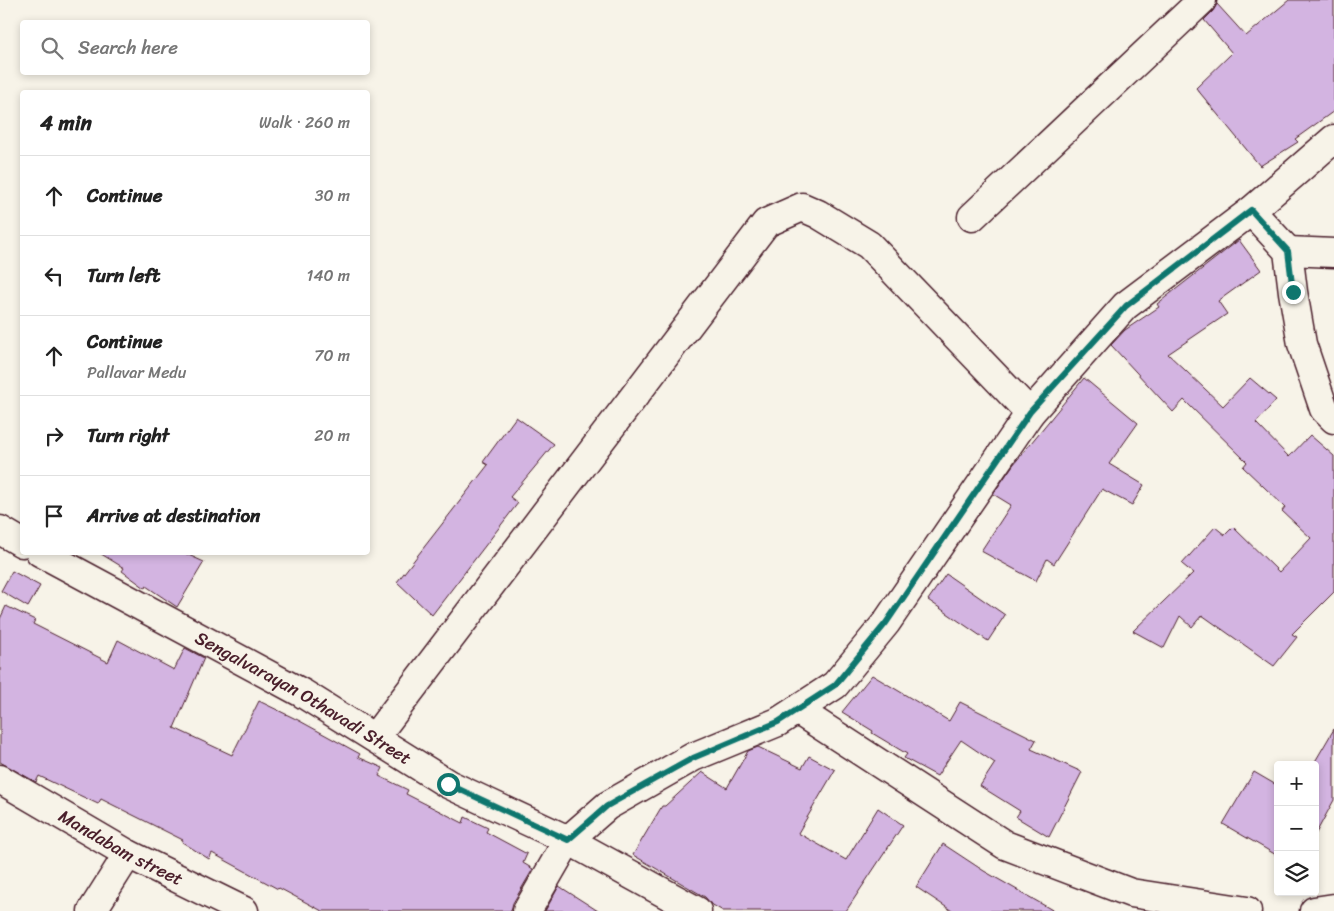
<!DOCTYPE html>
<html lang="en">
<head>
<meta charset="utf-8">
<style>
  :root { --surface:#fff; --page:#f6f6f6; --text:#222; --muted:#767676; --line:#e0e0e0 }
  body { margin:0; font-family:Sriracha,sans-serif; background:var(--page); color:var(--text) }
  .controls { position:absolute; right:15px; bottom:15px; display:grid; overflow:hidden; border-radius:5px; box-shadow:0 2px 8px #0003 }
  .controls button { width:45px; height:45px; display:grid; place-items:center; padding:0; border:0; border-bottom:1px solid var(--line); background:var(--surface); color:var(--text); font:25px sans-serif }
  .stop { position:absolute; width:15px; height:15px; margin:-11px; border:4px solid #0f766e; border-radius:50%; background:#fff }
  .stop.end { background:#0f766e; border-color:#fff; box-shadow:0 1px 5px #0008 }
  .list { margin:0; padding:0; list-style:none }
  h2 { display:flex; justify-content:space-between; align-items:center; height:65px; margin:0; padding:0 20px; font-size:21px }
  h2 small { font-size:16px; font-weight:400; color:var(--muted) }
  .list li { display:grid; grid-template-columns:32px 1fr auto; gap:15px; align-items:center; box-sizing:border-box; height:80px; padding:0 20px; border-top:1px solid var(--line) }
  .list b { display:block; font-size:19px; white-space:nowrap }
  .list p { margin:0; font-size:16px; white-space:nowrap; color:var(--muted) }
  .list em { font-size:16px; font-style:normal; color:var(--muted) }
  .icon { flex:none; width:28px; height:28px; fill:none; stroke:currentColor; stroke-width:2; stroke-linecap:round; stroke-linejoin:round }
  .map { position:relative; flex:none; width:1334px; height:911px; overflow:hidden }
  .search { position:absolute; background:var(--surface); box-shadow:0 2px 8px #0003; left:20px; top:20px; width:350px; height:55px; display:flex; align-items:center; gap:12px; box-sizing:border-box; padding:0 18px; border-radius:5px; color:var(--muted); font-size:19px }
  .panel { position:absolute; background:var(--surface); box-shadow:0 2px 8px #0003; left:20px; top:90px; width:350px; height:465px; border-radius:5px }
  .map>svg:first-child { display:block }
</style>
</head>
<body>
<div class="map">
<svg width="1334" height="911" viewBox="0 0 1334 911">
  <rect width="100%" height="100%" fill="#f7f3e8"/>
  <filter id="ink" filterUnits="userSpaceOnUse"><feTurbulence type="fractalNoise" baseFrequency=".02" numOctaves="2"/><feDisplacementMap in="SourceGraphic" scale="10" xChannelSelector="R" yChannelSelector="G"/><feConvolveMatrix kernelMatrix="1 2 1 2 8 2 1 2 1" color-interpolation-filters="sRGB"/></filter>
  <g filter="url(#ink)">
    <path fill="#d3b4e1" stroke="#4a1f2b" d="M1289,0H1334V111L1295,139L1298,142L1260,166L1196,88L1232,53L1204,20L1213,11L1217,4L1246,36Z
      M1239,240L1261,270L1218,301L1227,314L1168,354L1223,406L1250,378L1276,400L1256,423L1289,457L1310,435L1334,456V592L1292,634L1297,637L1274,666L1202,615L1192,627L1180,616L1164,648L1133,631L1193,573L1182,564L1215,527L1225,535L1233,527L1279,572L1311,538L1282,511L1285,507L1243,467L1247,462L1184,400L1173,412L1111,345L1125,330L1159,307L1157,304Z
      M1084,378L1138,423L1109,464L1144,485L1132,505L1102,489L1054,564L1047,559L1036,581L981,551L1011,505L993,494L1013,465Z
      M516,417L554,444L510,497L518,503L432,615L397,582L488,465L483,462Z
      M98,552H182L204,562L177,607L146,586L145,588L122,571L124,568Z
      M12,571L40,586L28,607L1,591Z
      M946,574L1005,615L988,641L928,600Z
      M6,606L35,620L33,624L108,662L118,640L174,670L185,648L204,658L174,728L232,755L259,701L298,720L360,754L358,757L383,768L379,776L408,790L406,794L463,823L465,817L488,828L486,832L527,854L523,863L533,869L513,903L511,911H322L279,888L278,889L212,853L209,859L182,842L183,840L101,799L98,804L39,776L36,782L0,762V619Z
      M872,675L949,721L960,702L1036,740L1031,749L1082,772L1049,837L1016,817L1020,811L980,786L995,763L961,740L937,776L904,758L907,754L872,733L873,731L842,712Z
      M1334,729V800L1315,835V765H1313Z
      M758,747L802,768L809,756L835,770L798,833L846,860L878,808L903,825L846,911H723L711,904L705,897L633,855L662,806H665L702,772L727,788L748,751Z
      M1254,772L1278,786V856L1223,824Z
      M943,844L984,871L1054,911H952L916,887Z
      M559,886L598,911H545Z"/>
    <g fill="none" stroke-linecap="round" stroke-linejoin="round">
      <defs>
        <g id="minor">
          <path d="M1251,211L1288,251L1293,292L1302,344L1324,409L1334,419"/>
          <path d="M972,217L1202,0"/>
          <path d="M1288,251L1334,253"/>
          <path d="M0,530L22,543"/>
          <path id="s1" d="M40,552L302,693L448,784L568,840L697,911"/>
          <path d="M797,710L1005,845L1131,893L1247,911"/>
          <path d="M375,737L766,223L802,207L818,214L869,245L1030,413"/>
          <path id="s2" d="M0,779L128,854L244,911"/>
          <path d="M92,911L128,854"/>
          <path d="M527,911L568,840L607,806L693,757L778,722L835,685L886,623L1030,413L1125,306L1251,211L1334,139"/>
          <path d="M1314,911L1334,908"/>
        </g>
      </defs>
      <use href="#minor" stroke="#4a1f2b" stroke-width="31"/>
      <use href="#minor" stroke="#f7f3e8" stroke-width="28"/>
    </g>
  </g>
  <g fill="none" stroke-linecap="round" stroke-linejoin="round" filter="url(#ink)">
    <path stroke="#0f766e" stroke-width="6" d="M448,784L568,840L607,806L693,758L778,722L835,685L886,623L1030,412L1126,306L1251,210L1288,251L1293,292"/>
  </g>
  <g text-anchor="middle" stroke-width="4" stroke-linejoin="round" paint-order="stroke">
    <g font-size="18" fill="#4a1f2b" stroke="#f7f3e8">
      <text dy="6" stroke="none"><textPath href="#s1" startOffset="301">Sengalvarayan Othavadi Street</textPath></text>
      <text dy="6" stroke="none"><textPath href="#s2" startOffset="139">Mandabam street</textPath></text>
    </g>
  </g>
</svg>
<div class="controls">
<button>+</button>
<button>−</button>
<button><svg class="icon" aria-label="layers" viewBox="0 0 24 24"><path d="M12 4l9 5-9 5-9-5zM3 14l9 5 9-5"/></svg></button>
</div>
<div class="stop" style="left:448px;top:784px"></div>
<div class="stop end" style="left:1293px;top:292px"></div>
<div class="search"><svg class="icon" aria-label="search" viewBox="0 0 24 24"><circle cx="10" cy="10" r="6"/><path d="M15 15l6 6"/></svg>Search here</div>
<section class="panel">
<h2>4 min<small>Walk · 260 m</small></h2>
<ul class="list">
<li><svg class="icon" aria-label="ahead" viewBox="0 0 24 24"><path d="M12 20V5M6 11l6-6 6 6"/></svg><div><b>Continue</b></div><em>30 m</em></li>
<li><svg class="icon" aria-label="left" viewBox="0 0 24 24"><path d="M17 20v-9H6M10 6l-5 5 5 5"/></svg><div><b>Turn left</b></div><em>140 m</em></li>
<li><svg class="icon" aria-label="ahead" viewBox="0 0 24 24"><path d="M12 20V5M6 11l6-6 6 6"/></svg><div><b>Continue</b><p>Pallavar Medu</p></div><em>70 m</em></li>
<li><svg class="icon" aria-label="right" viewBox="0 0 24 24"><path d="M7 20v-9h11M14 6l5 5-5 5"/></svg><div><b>Turn right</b></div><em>20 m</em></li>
<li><svg class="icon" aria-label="arrive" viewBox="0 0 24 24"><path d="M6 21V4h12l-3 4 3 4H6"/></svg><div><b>Arrive at destination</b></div></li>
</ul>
</section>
</div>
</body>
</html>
